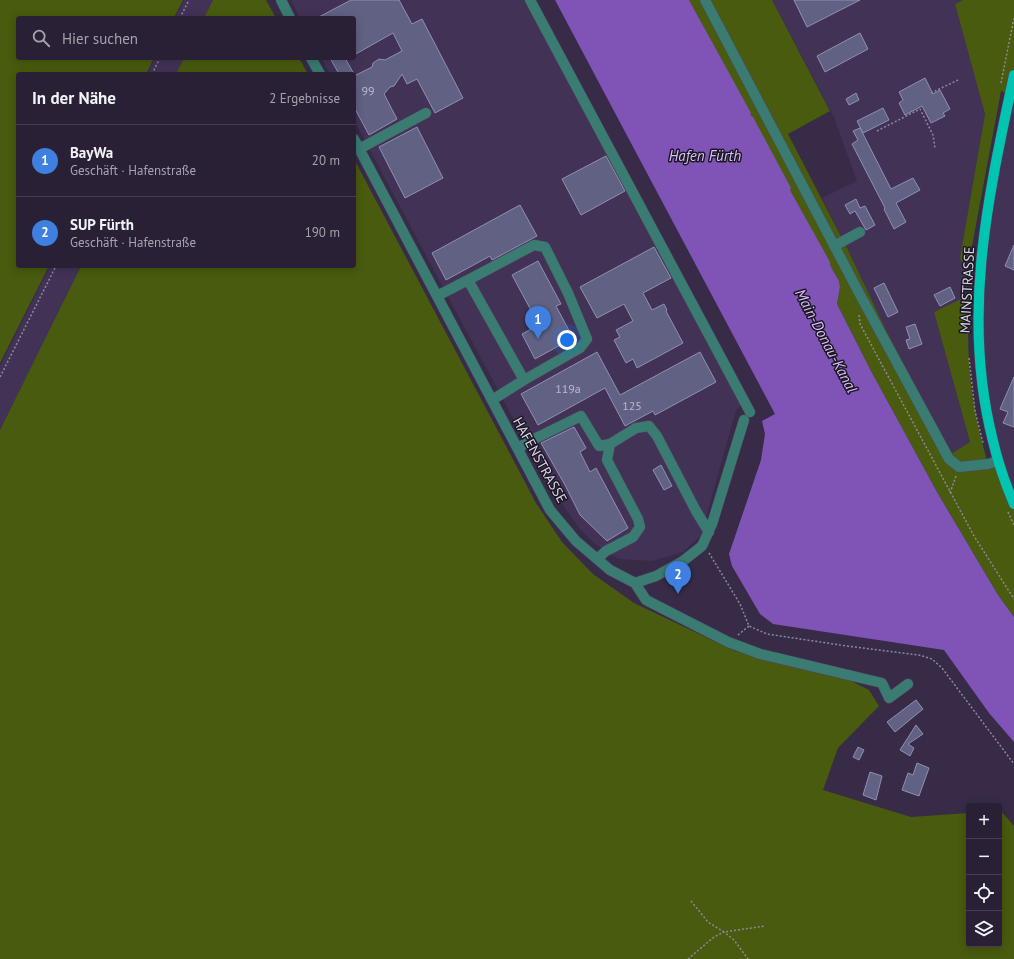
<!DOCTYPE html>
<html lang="de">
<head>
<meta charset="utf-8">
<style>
  :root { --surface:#292036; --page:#352d42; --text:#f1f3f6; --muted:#a5a3ad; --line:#453e51; --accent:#d93025 }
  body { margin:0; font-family:"PT Sans",sans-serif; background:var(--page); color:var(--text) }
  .controls { position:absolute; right:12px; bottom:12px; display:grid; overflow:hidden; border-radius:4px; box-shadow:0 2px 10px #0003 }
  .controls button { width:36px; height:36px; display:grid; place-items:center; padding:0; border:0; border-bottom:1px solid var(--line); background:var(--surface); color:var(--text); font:20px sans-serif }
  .you { position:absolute; left:567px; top:340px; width:14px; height:14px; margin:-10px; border:3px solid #fff; border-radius:50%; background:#1a73e8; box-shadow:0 0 0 6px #1a73e833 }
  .badge { display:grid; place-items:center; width:26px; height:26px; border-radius:50%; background:var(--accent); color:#fff; font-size:13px; font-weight:700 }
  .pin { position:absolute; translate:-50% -33px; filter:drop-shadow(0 1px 2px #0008) }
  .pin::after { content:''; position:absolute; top:21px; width:14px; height:12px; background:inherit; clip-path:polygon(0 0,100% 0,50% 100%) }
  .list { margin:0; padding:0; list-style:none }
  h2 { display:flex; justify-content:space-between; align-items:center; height:52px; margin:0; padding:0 16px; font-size:17px }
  h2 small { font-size:13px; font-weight:400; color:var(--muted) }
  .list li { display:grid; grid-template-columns:26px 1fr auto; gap:12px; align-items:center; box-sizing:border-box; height:72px; padding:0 16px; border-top:1px solid var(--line) }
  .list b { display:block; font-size:15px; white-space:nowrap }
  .list p { margin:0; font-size:13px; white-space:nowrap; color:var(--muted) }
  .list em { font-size:13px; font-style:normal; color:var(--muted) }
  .icon { flex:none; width:22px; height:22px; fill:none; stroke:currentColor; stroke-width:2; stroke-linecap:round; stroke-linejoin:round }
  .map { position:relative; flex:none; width:1014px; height:959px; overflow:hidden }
  .search { position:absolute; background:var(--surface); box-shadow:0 2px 10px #0003; left:16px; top:16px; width:340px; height:44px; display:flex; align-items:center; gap:10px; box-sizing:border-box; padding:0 14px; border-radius:4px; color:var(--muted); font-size:15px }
  .panel { position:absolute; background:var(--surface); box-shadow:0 2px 10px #0003; left:16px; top:72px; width:340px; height:196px; border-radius:4px }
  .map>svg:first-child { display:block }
</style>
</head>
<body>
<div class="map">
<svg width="1014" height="959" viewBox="0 0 1014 959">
  <rect width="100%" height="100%" fill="#372b48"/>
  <path fill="#423356" d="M184,0H213L204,18H175Z
    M291,0H526L742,405L736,410L701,535L683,552L652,561L620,559L611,555L594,543L579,528L561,502L538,459L536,460L523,437L354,120V74H330L321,58H354V18H300Z
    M772,0H963L955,4L985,114L960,258L963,264L969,262L965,297L934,312L970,442L951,454L885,328L847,248L822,198L857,181L834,117Z
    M155,58H184L176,74H147Z
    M1014,75V487L1005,485L998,461L978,324L996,165Z
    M50,266H81L0,430V366Z"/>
  <path fill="#495b0e" d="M0,0H183L174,18H18V58H154L146,74H18V266H49L0,363Z
    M213,0H266L276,18H204Z
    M689,0H772L830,111L788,134L847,248L885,328L951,454L970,442L934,312L965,297H969C967,334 968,373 975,410C978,428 983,446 988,464L998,461L1014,504V617L998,595L937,492L871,371L837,304L840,287L838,279L830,265L750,115V113Z
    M963,0H1014V97L1001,91L969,262L963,264L960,258L985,114L955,4Z
    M184,58H299L308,74H176Z
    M354,159L536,503L562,542L593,574L634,603L735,651L851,681L869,690L879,706L838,748L823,790L911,817L969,813V944H999V811H1001L1014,826V959H0V430L81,266H354Z"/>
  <path fill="#8053b7" d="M555,0H689L751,113L750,115L753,117L791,188L790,190L830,262V265L839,281L840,287L837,304L871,371L937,492L998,595L1014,617V742L989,713L944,650L773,624L760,614L732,566L729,554L761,460L765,434L762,421L775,414Z"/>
  <path fill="#616283" stroke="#8e90b3" d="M351,0H399L412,24L422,19L463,98L435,113L417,79L407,84L402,74L394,86L390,87L384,94L397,119L369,135L354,107V76L372,67L373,63L379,59L385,60L402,51L393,33L354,55V18H317Z
    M794,0H860L807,27Z
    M860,33L868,49L825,72L817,56Z
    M330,58H345L354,74H339Z
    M925,78L933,94L940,90L950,109L943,113L945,116L931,123L922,106L905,115L899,103L903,100L899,92Z
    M856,93L859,100L849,105L846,99Z
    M883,108L889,120L863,133L857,121Z
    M417,127L443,178L405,198L379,147Z
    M860,128L891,189L913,178L920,190L896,203L906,222L894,229L884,209L885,208L852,144L858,140L853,131Z
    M606,156L625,191L581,215L562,179Z
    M856,199L860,208L865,206L875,225L866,230L855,211L850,214L845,205Z
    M520,205L537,236L492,260L490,256L446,280L432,253Z
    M1014,245V270L1005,266Z
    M654,247L671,278L643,293L652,310L664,304L667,310L666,311L683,343L637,368L633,359L626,363L614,340L620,337L616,330L633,321L624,304L597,318L580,287Z
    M538,261L561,304L556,306L573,338L535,359L522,334L539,325L512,275Z
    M884,283L898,312L888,317L874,288Z
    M950,287L955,298L940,306L934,295Z
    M915,324L922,344L909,349L906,340L910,339L906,327Z
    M597,352L620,395L700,352L716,382L655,415L653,411L625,426L605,388L538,425L521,394Z
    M1014,377V427L1003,423L1008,412L1000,409Z
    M574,427L586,448L580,452L590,472L596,468L628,528L607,541L580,515L565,485L541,443Z
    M661,465L672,486L664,490L653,470Z
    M916,700L923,709L895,732L887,722Z
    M916,725L923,734L908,744L914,748L910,756L900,750Z
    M858,747L864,750L859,760L853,757Z
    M917,763L929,768L919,796L902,790L908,773L913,775Z
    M870,772L882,776L876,800L863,795Z"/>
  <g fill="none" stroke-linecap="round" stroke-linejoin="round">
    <defs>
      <path id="minor" d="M281,0L290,18
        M530,0L750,412
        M705,0L858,291L949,459L959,467L988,464L998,461
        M311,58L320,74
        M354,139L550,510L576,541L610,570L635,583L656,576L683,561L702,546L712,524L744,420
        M359,149L426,113
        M834,246L860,232
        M468,280L534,245L545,247L568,293L587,339L580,348L524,380
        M437,296L468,280L524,380L492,400
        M518,449L526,443L581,416L599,446L610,444
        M597,559L606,551L633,537L640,527L638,519L607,460L610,444L636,428L649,426L657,436L696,511L709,532
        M635,583L646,600L728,642L760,654L882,683L889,698L908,684"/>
      <path id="major" d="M1014,75C988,197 961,316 993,441C998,463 1005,483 1014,504"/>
    </defs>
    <use href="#minor" stroke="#524662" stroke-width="11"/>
    <use href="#major" stroke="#524662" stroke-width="11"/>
    <path stroke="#90879e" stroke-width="1.5" stroke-dasharray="2 2" stroke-linecap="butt" d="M180,18L189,0
      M152,74L160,58
      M1001,83L1014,18
      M931,93L958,80
      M877,131L920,109L933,135L935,148
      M859,315L860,324L974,536L1014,599
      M968,316V336
      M969,358L975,411L983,443
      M0,377L56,266
      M950,493L956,476
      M1008,512L1014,525
      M709,553L740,604L749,626L767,634L840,645L919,655L932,659L942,668L1014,764
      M738,635L749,626
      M691,901L708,922L724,932L765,926
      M688,959L714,937L724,932L734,940L748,959"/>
    <use href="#minor" stroke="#3a7c72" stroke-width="10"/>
    <use href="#major" stroke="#01c5b1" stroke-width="10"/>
  </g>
  <g text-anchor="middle" stroke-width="3" stroke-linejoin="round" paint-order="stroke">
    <g font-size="12" fill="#beb9d0">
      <text x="368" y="95">99</text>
      <text x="568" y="393">119a</text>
      <text x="632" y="410">125</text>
    </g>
    <g font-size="14" fill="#ddd6e9" stroke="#1c1724">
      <text transform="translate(967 290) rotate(-87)" y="5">MAINSTRASSE</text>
      <text transform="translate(540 460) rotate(61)" y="5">HAFENSTRASSE</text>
    </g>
    <g font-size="15" font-style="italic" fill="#d6c2f6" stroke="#1c1724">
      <text x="705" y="161">Hafen Fürth</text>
      <text transform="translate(826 341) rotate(62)" y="5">Main-Donau-Kanal</text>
    </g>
  </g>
</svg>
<div class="controls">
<button>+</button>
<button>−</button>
<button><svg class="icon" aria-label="locate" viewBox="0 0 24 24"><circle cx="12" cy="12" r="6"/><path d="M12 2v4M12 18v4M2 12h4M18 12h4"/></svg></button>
<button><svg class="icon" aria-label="layers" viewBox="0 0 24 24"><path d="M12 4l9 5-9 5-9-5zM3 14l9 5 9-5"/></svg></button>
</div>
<div class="you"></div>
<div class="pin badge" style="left:538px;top:339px;background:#3f7fe0">1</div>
<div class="pin badge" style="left:678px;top:594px;background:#3f7fe0">2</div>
<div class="search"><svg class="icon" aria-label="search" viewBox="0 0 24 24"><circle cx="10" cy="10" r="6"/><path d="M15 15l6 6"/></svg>Hier suchen</div>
<section class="panel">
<h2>In der Nähe<small>2 Ergebnisse</small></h2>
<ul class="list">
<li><span class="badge" style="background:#3f7fe0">1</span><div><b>BayWa</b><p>Geschäft · Hafenstraße</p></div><em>20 m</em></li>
<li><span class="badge" style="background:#3f7fe0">2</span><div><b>SUP Fürth</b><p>Geschäft · Hafenstraße</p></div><em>190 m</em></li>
</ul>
</section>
</div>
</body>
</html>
